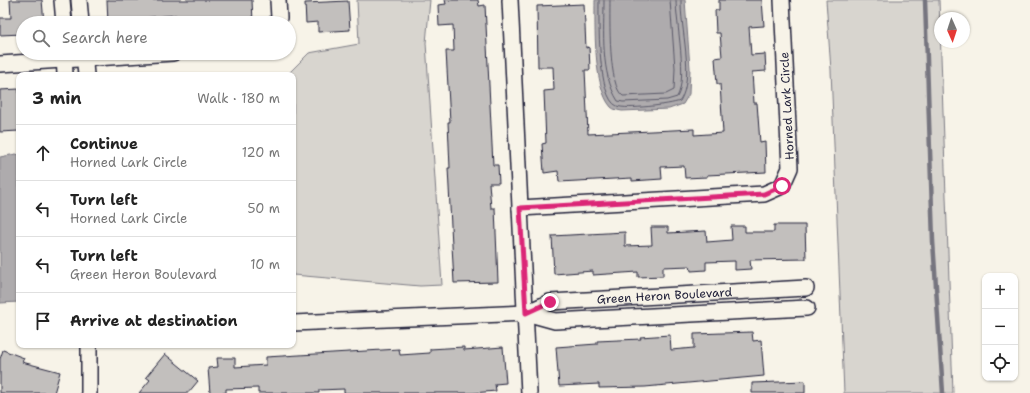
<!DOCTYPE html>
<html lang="en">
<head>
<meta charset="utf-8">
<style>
  :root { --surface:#fff; --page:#f6f6f6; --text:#222; --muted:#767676; --line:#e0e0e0 }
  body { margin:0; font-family:"Shantell Sans",sans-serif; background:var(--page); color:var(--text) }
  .controls { position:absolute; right:12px; bottom:12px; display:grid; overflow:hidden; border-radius:8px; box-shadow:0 1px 3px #0004 }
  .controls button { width:36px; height:36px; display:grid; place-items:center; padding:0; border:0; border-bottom:1px solid var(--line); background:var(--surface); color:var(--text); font:20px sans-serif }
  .compass { position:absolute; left:934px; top:12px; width:36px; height:36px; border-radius:50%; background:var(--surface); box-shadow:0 1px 3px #0004; rotate:177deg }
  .stop { position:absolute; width:12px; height:12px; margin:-9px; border:3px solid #db2777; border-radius:50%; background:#fff }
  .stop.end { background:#db2777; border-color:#fff; box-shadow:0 1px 4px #0008 }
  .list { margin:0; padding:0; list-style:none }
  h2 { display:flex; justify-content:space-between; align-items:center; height:52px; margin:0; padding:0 16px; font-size:17px }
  h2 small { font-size:13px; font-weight:400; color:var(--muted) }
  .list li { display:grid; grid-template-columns:26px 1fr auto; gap:12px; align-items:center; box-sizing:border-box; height:56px; padding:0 16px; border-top:1px solid var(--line) }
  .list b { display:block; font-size:15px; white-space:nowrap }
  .list p { margin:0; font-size:13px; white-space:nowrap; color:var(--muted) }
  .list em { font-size:13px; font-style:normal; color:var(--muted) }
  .icon { flex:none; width:22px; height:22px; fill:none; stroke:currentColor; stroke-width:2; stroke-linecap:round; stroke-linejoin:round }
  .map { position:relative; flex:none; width:1030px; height:393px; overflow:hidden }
  .search { position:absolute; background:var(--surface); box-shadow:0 1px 3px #0004; left:16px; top:16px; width:280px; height:44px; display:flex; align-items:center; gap:10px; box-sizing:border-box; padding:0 14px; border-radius:22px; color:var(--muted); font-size:15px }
  .panel { position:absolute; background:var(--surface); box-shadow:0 1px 3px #0004; left:16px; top:72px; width:280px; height:276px; border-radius:8px }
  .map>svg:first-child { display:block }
</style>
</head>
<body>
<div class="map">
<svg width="1030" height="393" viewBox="0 0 1030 393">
  <rect width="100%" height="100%" fill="#f7f3e8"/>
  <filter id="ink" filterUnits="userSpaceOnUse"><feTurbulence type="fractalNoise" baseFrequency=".025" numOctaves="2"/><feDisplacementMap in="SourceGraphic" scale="8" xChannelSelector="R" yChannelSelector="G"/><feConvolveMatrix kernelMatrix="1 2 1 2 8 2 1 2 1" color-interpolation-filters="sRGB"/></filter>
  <g filter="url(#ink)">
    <path fill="#d8d5cf" stroke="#7d7c85" d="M357,0H430L426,43L442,285L420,286L293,275V75H287L309,53L359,44Z
      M826,0H939L953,393H844L831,70Z"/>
    <path fill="#aeabad" stroke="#76747f" d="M595,0H685L690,68L689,94L683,104L669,109L622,111C618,110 614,110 611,107C593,87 595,26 595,0Z
      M16,154L19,155V302L0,303V157Z"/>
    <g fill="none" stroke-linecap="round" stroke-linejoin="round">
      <path stroke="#5a5969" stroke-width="1" d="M599,0C599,19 597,98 617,106C626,110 670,105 680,101C695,77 680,28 681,0
        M604,0C604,32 600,73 618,101L623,102L667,100L677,97C688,79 676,23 676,0
        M610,0C610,18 608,87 623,96L666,94L674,90L675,68L670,0"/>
      <path stroke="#76747f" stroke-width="4.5" d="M925,0L933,241L943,393"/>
    </g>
    <path fill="#c2bfbd" stroke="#22223b" d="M10,0H42L44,23H23V34L0,35V18H11Z
      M107,0H252L253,23H177L176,15L142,18V23H108Z
      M445,0H478L479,6L485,5L493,165H498L499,183H489L491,208H495L498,282L454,283L448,168H450L448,122H450L446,51H454L453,25L439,26L438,5L446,4Z
      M719,0H762L764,26L749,27L751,55L765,54L766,71L752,72L754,103H757L760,143L765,142L766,172L707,175V177L685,178L684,166L661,167L662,179L632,181V178L559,182L558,171L544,173L542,144L546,143L544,91L554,90L553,67H538L537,6L584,4L586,48L589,47L590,70H585L588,134L694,129V135L723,133L720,84H717L715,58L722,57L720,33H716L715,10H719Z
      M348,1L350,30L318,32V22L306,23L305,3Z
      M19,89V131L0,132V90Z
      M774,225H805L806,259L750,260L751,269L735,270V261L706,262V270L691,271L690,266L663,267V276L638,277V272L593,275V271L554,274L552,236L625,232V246L652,245L651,227H668V233L706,231L707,242L732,240L731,226H745V232H774Z
      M752,332L753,341L761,340L764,376L645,387L599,388V384L559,386L556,347L597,344V341L641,339L640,337L670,335L671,350L694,348V334Z
      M464,347V350L503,347L506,383L495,384L496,391L473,393H344V389L319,390V393H258V388L226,389V393H210L208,368L218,367L217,358H235V367L266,365V357L399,349L400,355L430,353V349Z
      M3,350L24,358L22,362L60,372L54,393H0V359Z
      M165,354L198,381L188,393H139L150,380L146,377Z
      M805,381V393H752V383Z"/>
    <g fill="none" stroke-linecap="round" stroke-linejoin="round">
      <defs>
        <g id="minor">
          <path d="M62,0L64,23"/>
          <path d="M79,0L81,23"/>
          <path d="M510,0L529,393"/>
          <path d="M276,23L279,18L278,0"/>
          <path d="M64,53L65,75"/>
          <path d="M84,53L86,75"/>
          <path d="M0,64L173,53"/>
          <path d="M520,208L764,194L782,186L790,168L782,0"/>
          <path id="s1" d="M526,313L550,302L806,288"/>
          <path d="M293,323L526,313L555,321L807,308"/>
          <path d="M89,345V393"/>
        </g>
      </defs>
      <use href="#minor" stroke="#22223b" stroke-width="18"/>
      <use href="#minor" stroke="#f7f3e8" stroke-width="15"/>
    </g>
  </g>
  <g fill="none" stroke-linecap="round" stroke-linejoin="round" filter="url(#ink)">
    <path stroke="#db2777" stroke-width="5" d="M550,302L526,313L520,208L764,194L782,186"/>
  </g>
  <g text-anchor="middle" stroke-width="4" stroke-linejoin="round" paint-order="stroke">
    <g font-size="12" fill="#22223b" stroke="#f7f3e8">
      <text transform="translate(787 106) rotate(-93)" y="4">Horned Lark Circle</text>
      <text dy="4" stroke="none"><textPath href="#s1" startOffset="141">Green Heron Boulevard</textPath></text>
    </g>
  </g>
</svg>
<div class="controls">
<button>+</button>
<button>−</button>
<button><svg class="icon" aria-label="locate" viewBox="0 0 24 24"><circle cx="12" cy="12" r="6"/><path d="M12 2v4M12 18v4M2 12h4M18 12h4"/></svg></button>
</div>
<svg class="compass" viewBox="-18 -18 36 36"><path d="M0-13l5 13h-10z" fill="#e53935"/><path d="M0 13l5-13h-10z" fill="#767676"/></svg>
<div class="stop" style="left:782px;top:186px"></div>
<div class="stop end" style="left:550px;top:302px"></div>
<div class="search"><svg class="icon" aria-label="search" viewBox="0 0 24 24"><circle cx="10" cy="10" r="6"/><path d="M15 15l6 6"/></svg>Search here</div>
<section class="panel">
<h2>3 min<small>Walk · 180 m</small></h2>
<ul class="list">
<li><svg class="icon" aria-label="ahead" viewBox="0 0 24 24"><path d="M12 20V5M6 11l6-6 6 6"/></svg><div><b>Continue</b><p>Horned Lark Circle</p></div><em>120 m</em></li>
<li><svg class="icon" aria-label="left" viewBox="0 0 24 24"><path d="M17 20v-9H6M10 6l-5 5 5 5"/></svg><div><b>Turn left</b><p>Horned Lark Circle</p></div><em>50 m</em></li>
<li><svg class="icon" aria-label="left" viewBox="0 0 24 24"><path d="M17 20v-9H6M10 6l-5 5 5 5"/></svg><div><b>Turn left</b><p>Green Heron Boulevard</p></div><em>10 m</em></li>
<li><svg class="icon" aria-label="arrive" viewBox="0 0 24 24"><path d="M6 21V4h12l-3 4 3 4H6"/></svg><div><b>Arrive at destination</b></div></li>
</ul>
</section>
</div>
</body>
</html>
